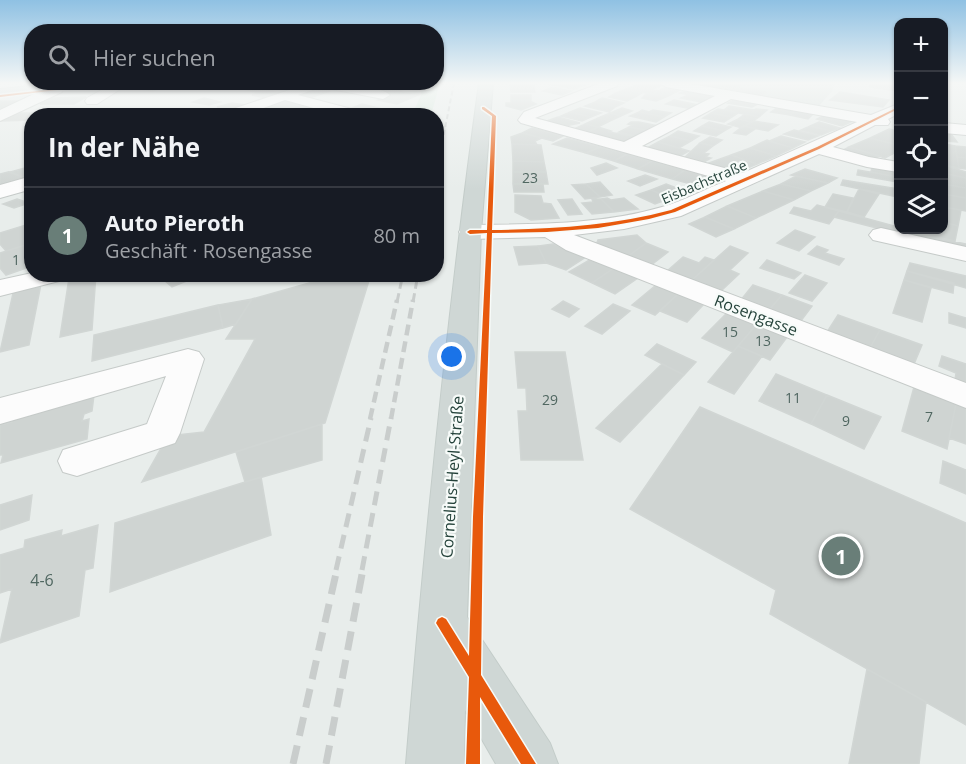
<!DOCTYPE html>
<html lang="de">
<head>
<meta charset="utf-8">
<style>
  :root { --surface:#171b24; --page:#242831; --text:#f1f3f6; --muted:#9ea1a6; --line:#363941; --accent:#697e78 }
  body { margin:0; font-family:"Open Sans",sans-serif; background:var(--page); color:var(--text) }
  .controls { position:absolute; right:18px; top:18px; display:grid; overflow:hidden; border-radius:12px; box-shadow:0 2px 4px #0004 }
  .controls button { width:54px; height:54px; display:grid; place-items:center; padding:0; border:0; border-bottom:2px solid var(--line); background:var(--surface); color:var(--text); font:30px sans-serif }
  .you { position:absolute; left:452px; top:357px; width:21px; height:21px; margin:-15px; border:4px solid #fff; border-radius:50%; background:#1a73e8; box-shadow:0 0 0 9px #1a73e833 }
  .badge { display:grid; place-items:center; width:39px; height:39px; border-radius:50%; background:var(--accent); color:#fff; font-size:20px; font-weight:700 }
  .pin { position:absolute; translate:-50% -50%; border:3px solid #fff; box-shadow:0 2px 6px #0006 }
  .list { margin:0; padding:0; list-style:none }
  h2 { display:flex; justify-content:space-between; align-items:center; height:78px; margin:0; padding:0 24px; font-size:26px }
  h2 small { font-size:20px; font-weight:400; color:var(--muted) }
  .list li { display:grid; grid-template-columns:39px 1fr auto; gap:18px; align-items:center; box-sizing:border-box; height:96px; padding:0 24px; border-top:2px solid var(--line) }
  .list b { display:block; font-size:22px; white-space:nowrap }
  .list p { margin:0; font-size:20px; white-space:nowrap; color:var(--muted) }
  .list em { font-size:20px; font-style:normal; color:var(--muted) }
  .icon { flex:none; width:33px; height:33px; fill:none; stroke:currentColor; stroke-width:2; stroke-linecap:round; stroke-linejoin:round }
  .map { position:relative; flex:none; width:966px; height:764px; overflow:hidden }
  .search { position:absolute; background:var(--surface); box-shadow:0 2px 4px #0004; left:24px; top:24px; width:420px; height:66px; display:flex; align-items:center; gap:15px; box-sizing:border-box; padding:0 21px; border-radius:24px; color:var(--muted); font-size:22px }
  .panel { position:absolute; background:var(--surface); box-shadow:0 2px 4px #0004; left:24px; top:108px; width:420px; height:174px; border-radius:24px }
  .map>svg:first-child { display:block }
</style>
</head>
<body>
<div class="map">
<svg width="966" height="764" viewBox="0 0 966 764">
  <rect width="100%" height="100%" fill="#e8edeb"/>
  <path fill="#d6dedb" d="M686,83H835L832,91L818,107Z"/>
  <path fill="#d1e6d8" d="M422,83H440L431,115H412L421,95Z"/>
  <path fill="#cfd4d2" stroke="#d1d6d4" stroke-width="1.5" d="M139,83H153L171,86L152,91L125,86Z
    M187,83H229L214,87Z
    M280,83H298L306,84L293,88L276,85Z
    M353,83H391L379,87Z
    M355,83L402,91L395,94L348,85Z
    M510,83H534L535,92H511Z
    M550,83H571L584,85L574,89L547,84Z
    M641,83H648L662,85L651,90L658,91L652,94L626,89Z
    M686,83H746L738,87L766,92L759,96L742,93L744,91Z
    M870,83H894L895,86H898V91L870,87Z
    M233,84L248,87L256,89L248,90L225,86Z
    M669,86L682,89L666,97L652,94Z
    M552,87L571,91L562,95L543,91Z
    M316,88L330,91L310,98L296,95Z
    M256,89L265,90L279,93L265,98L252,95L259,93L248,90Z
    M624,90L642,93L635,97L616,93Z
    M687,90L712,94L714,96L709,99L680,93Z
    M399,92L418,95L397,104L378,100Z
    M840,92L889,100L883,107L830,100Z
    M616,93L635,97L627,101L609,97Z
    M647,93L652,94L666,97L656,101L642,98Z
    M511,95H531V100H511Z
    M688,95L709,99L701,102L681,98Z
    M86,97L74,104H40L53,98Z
    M204,98L220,102L209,105L193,102Z
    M602,98L624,103L615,107L595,102Z
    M735,99L755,102L752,104L756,105L752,107L728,103Z
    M283,100L299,104L279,110L263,106Z
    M511,100H528L536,104L521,110L506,106V103H511Z
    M674,100L699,105L692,109L666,104Z
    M0,101H25L10,108H0Z
    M595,102L615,107L609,112L585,106Z
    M232,103L245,105L230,110L217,107Z
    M362,104L374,107L361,112L349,109Z
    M302,105L312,108L297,112L287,109Z
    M729,106L754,110L756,109L767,110L759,117L724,110Z
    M374,107L386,110L373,115L361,112Z
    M778,107L796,110L790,115L771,112Z
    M312,108L322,111L308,115L297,112Z
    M580,108L601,113L591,117L570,112Z
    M622,108L632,111L621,116L610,113Z
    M212,109L226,112L214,116L200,113Z
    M718,109L724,110L738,113L732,117L711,113Z
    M642,110L649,112L653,110L671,113L664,117L639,112Z
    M796,110L814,113L808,119L790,115Z
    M570,112L591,117L582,121L561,116Z
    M639,112L664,117L656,122L630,116Z
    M15,113H53L49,116H32V120L0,121Z
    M610,113L621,116L610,121L598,118Z
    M711,113L732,117L724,122L703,118Z
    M745,114L759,117L752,122L738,119Z
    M823,116L853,121L842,126L817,119Z
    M558,117L580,123L565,126L547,121Z
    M598,118L610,121L598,127L585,124Z
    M738,119L752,122L742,128L728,124Z
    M754,121L778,125L768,131L743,126Z
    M631,122H639L659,126L650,131L629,127L633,125L628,124Z
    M709,122L731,127L724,131L702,126Z
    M819,122L840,128L831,131L810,126Z
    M585,124L598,127L588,132L574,129Z
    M702,126L724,131L716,136L694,131Z
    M743,126L755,129L746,135L734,133Z
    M810,126L831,131L821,135L801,130Z
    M598,127L611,131L608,132L639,137L629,143L588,132Z
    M629,127L650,131L639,137L619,132Z
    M532,128L563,136L553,141L522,133Z
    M889,129L898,131V145L870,138Z
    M794,130L818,136L808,140L784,134Z
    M678,131L699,136L691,141L670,136Z
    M522,133L542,138L535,141L537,145L512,144L511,137Z
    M944,133L951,134L957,142L944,141Z
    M670,136L691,141L679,148L658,142Z
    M781,136L805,142L793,148L769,141Z
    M710,137L722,140L713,146L700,143Z
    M567,138L600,147L586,153L553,144Z
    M870,138L898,145V151L885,158L849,147Z
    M767,140L769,141L793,148L776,156L750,148Z
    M658,142L689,151L680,156L647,148Z
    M700,143L713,146L704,153L709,154L706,157L711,158L704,162L685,157Z
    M512,144L541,145L544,162L513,161Z
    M944,144L955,146L959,168L944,165Z
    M955,146L966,147V158L957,157Z
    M600,147L627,154L614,161L586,153Z
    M849,147L880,156L869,161L839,152Z
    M750,148L776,156L757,164L731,155Z
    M627,154L652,161L638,169L614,161Z
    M731,155L757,164L738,172L709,163Z
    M957,157L966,158V169L959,168Z
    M513,161L544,162L546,172H513Z
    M652,161L685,170L672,179L638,169Z
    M606,163L617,168L597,175L591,168Z
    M944,165L966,172V178L948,174L944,170Z
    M32,166V176L26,178L10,172Z
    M872,167L898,171V177L871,172Z
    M805,169L837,178L828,183L791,175Z
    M685,170L717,179L702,187L672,179Z
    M858,170L898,177V182L857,175Z
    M8,172L26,178L0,185V174Z
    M513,172H546L548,184H513Z
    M948,174L966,178V188L944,184V179L948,178Z
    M645,175L657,179L640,186L628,181Z
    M796,176L828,183L811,191L781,184Z
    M843,180L898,189V197L841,185Z
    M600,182L612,195L600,197L586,184Z
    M513,184H543L544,192H514Z
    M586,184L600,197L585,199L572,185Z
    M666,184L687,192L671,198L651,190Z
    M781,184L811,191L794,200L763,191Z
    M944,184L966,188V198L944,194Z
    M859,189L879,194L864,217L847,212Z
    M651,190L671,198L655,204L636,195Z
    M763,191L794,200L756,218L727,206Z
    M833,194L853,198L847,212L825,207Z
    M944,194L966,198V211L944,207Z
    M515,195L541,196L543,203L551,204L559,218L531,220L515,212Z
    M607,198L611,200L624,198L638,209L614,212L601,199Z
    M17,199L29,203L14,208L3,204Z
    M572,199L582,214L568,215L558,200Z
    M592,199H601L614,212L592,214L582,203L593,202Z
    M817,205L839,211L829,224L790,213L794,207L811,211Z
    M727,206L756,218L734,229L705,217Z
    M944,207L961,210L958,226L944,222Z
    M839,211L898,227V230L966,244V251L834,217Z
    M705,217L734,229L716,237L689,224Z
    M944,222L958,226L955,241L907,230H944Z
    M29,224L32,226V243L6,251L0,244V233Z
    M795,230L815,237L799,251L777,243Z
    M637,235L646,243L627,257L596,245L598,240Z
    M32,243V266L6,275L0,268V253Z
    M646,243L668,252L650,266L627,257Z
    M553,244L586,257L566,270L546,263L538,246Z
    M538,246L546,263L519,265L514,247Z
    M730,246L748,253L730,270L739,274L720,292L691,281Z
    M817,246L828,250L825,253L844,259L839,265L808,254Z
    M683,257L699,263L705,257L714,260L691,281L666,272Z
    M591,259L614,268L592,283L569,272Z
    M767,260L801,273L794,279L760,268Z
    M910,263L966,276V288L907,271Z
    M614,268L638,278L615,294L592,283Z
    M907,271L954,283L953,293L904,280Z
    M85,274H96L92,330L60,337L69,278Z
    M157,274H204L172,287Z
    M341,274H371L325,423L142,482L168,436L204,432L255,339H226L252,299Z
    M805,275L827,283L812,301L789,293Z
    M904,280L931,288L922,322L893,313Z
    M41,284L29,345L0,352L14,289Z
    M656,285L678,294L655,315L632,305Z
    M753,285L782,295L769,310L741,300Z
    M678,294L704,304L687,322L660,311Z
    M782,295L812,306L800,322L769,310Z
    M252,299L236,324L223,328L218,305Z
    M563,301L579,309L569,317L552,309Z
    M613,304L630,311L602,334L585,326Z
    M218,305L223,328L92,361L94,335Z
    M727,313L756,325L733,352L702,338Z
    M949,313L966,318V328L949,323Z
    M838,315L880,330L870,348L827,332Z
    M756,325L787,337L770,360L738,346Z
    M880,330L922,345L914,364L870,348Z
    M657,344L696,362L684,375L645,355Z
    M738,346L762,356L734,394L708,382Z
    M515,352H565L583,460H521L518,411H527L526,388H518Z
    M942,356L966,364V384L955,380L956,373L939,366Z
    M662,364L684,375L620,442L596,428Z
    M776,374L827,395L811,424L759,401Z
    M914,387L956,404L947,449L902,431Z
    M94,395L92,411L84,414L82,421L89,419L87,439L1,463L3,455H0V425L12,422L14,415Z
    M827,395L881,417L864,449L811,424Z
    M956,404L966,408V444L949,438Z
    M700,407L966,523V725L770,614L776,590L630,509Z
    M322,424V460L245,482L236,452Z
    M943,461L966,470V494L940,483Z
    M261,477L271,535L110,592L115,523Z
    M32,495L29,520L0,530V505Z
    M98,525L93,568L85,570L79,616L0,643L12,589L0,593V555L24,548L25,540L62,530L61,536Z
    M867,669L926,702L919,764H849Z"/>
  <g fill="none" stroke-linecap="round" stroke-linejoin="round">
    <defs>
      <path id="minor" d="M57,83L64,87L62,92L0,121V110Z
        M114,83H130L97,104H87L85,101L87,98Z
        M310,83C326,83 379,84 390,95L383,99L321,87L298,95L367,113L369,116H342L285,100L242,116H219L221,113Z
        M601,83H619L617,86L535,118L624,142L715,96L666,87L660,83H685L871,115L898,104V114L888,119L890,122L888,125H875L833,147L869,157L898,162V172L867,167L819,154L681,216L624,229L574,235L966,383V408L566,250L545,237L470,239L462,237L459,232L462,227L470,225C534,224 601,225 662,207C684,201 705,189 726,181L521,123L518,120L524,112ZM731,99L857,122L743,173L642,146Z
        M944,123L966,125V135L944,133Z
        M32,176V189L0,198V185Z
        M881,228L966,247V261L873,240L869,235L873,230Z
        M32,273V274H71L67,279L0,296V280Z
        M188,349L199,352L204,359L180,433L175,443L77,476L63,472L58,461L63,450L147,424L166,376L0,424V398Z"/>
      <path id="major" d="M60,83H99L92,87L0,97V89Z
        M479,83H493L481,232L467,617L550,743L558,764H496L465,710L464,764H406C425,536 448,309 479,83Z"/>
    </defs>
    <use href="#minor" stroke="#c5cac8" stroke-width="2"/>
    <use href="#major" stroke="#c3ccc9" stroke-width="2"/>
    <use href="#minor" fill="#fcfcfc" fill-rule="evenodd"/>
    <use href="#major" fill="#cfd7d5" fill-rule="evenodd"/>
    <path stroke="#c9cdcc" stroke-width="2" stroke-dasharray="5 3" stroke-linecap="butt" d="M436,174L454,83"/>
    <path stroke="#c9cdcc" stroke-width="3" stroke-dasharray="9 4.5" stroke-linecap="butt" d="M397,302L403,274
      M413,302L418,274"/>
    <path stroke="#c9cdcc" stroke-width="4.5" stroke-dasharray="11 6" stroke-linecap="butt" d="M370,419L397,300
      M391,419L413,300"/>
    <path stroke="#c9cdcc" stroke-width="5" stroke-dasharray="14 8" stroke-linecap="butt" d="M336,570L371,418
      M362,570L391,418"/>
    <path stroke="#c9cdcc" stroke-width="7" stroke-dasharray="19 10" stroke-linecap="butt" d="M293,764L337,569
      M326,764L363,569"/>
    <defs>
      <path id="cycleway" d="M110,83H115L0,97V95Z
        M482,107H484L496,116L492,230C553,229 612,226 671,210L817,147L898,107V109L819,149L675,212L649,219L598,228L547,232L492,233L483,517L481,675L536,764H521L480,697V764H466L469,677L436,623L438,619L442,617L446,619L469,656L473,517L487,233L470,234L467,232L470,230H487L492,116L482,109Z"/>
    </defs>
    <use href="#cycleway" stroke="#f7fbf9" stroke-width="3"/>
    <use href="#cycleway" fill="#e8590c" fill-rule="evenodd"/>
  </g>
  <linearGradient id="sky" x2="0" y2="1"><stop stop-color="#8fc1e3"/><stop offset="0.44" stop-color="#f5f7f6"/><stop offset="1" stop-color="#f5f7f6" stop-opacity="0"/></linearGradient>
  <rect width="966" height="189" fill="url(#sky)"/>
  <g text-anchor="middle" stroke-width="4.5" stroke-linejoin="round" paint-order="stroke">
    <g font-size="14" fill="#506761">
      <text x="530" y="183">23</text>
      <text x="16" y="265">1</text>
      <text x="730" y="337">15</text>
      <text x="763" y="346">13</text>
      <text x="793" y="403">11</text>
      <text x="550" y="405">29</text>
      <text x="929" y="422">7</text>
      <text x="846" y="426">9</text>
    </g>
    <g font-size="14" fill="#24423a" stroke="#f7fbf9">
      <text transform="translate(704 182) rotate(-23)" y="5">Eisbachstraße</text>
    </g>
    <g font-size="16" fill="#24423a" stroke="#f7fbf9">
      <text transform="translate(756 315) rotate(21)" y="6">Rosengasse</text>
      <text transform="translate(452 477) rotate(-86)" y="6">Cornelius-Heyl-Straße</text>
    </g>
    <g font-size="16" fill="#506761">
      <text x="42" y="586">4-6</text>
    </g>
  </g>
</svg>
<div class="controls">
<button>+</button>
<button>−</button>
<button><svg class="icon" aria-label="locate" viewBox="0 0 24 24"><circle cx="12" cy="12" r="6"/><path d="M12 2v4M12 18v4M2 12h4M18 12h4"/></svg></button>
<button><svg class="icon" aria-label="layers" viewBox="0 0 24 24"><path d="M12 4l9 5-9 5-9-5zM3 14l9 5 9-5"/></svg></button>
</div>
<div class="you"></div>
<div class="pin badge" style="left:841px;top:556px">1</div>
<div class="search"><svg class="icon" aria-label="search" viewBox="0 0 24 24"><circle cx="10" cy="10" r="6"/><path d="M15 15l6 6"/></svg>Hier suchen</div>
<section class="panel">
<h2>In der Nähe<small></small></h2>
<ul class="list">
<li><span class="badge">1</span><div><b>Auto Pieroth</b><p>Geschäft · Rosengasse</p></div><em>80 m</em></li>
</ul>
</section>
</div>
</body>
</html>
